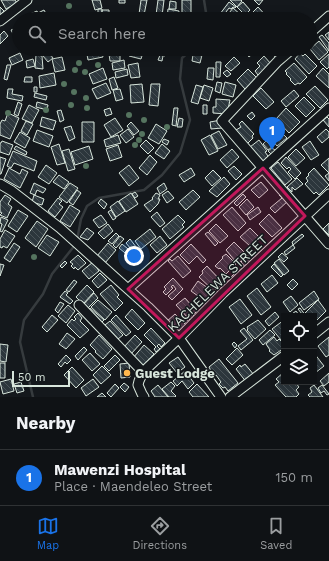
<!DOCTYPE html>
<html lang="en">
<head>
<meta charset="utf-8">
<style>
  :root { --surface:#0f1215; --page:#181b1e; --text:#f1f3f6; --muted:#9b9ea0; --line:#2f3234; --accent:#1a73e8 }
  body { margin:0; font-family:"Work Sans",sans-serif; background:var(--page); color:var(--text) }
  .controls { position:absolute; right:12px; bottom:12px; display:grid; overflow:hidden; border-radius:0px; box-shadow:0 2px 10px #0003 }
  .controls button { width:36px; height:36px; display:grid; place-items:center; padding:0; border:0; border-bottom:1px solid var(--line); background:var(--surface); color:var(--text); font:20px sans-serif }
  .scale { position:absolute; left:12px; bottom:10px; width:58px; box-sizing:border-box; padding-left:4px; border:2px solid #d8e6dc; border-top:0; font-size:11px; line-height:14px; white-space:nowrap; color:#d8e6dc; -webkit-text-stroke:3px #14181c; paint-order:stroke }
  .you { position:absolute; left:134px; top:256px; width:14px; height:14px; margin:-10px; border:3px solid #fff; border-radius:50%; background:#1a73e8; box-shadow:0 0 0 6px #1a73e833 }
  .badge { display:grid; place-items:center; width:26px; height:26px; border-radius:50%; background:var(--accent); color:#fff; font-size:13px; font-weight:700 }
  .pin { position:absolute; translate:-50% -33px; filter:drop-shadow(0 1px 2px #0008) }
  .pin::after { content:''; position:absolute; top:21px; width:14px; height:12px; background:inherit; clip-path:polygon(0 0,100% 0,50% 100%) }
  .list { margin:0; padding:0; list-style:none }
  h2 { display:flex; justify-content:space-between; align-items:center; height:52px; margin:0; padding:0 16px; font-size:17px }
  h2 small { font-size:13px; font-weight:400; color:var(--muted) }
  .list li { display:grid; grid-template-columns:26px 1fr auto; gap:12px; align-items:center; box-sizing:border-box; height:56px; padding:0 16px; border-top:1px solid var(--line) }
  .list b { display:block; font-size:15px; white-space:nowrap }
  .list p { margin:0; font-size:13px; white-space:nowrap; color:var(--muted) }
  .list em { font-size:13px; font-style:normal; color:var(--muted) }
  .icon { flex:none; width:22px; height:22px; fill:none; stroke:currentColor; stroke-width:2; stroke-linecap:round; stroke-linejoin:round }
  .map { position:relative; flex:none; width:329px; height:397px; overflow:hidden }
  .search { position:absolute; background:var(--surface); box-shadow:0 2px 10px #0003; left:12px; right:12px; top:12px; height:44px; display:flex; align-items:center; gap:10px; box-sizing:border-box; padding:0 14px; border-radius:22px; color:var(--muted); font-size:15px }
  .sheet { height:108px; background:var(--surface) }
  nav { display:flex; justify-content:space-around; align-items:center; box-sizing:border-box; height:56px; border-top:1px solid var(--line); background:var(--surface); font-size:11px; color:var(--muted) }
  nav a { display:grid; justify-items:center; gap:2px }
  nav .on { color:var(--accent) }
  .map>svg:first-child { display:block }
</style>
</head>
<body>
<div class="map">
<svg width="329" height="397" viewBox="0 0 329 397">
  <defs>
    <pattern id="building-back-hatch" width="6" height="6" patternUnits="userSpaceOnUse"><rect width="6" height="6" fill="#2c363c"/><path d="M-1 5l2 2M0 0l6 6M5-1l2 2" fill="none" stroke="#4a5358"/></pattern>
  </defs>
  <rect width="100%" height="100%" fill="#14181c"/>
  <g fill="none" stroke-linecap="round" stroke-linejoin="round">
    <path stroke="#363b3e" stroke-width="2.5" d="M204,0L207,19
      M77,240L81,219L87,206L99,198L144,190L162,175L180,153L190,120L180,79L182,58L192,49
      M33,397L20,342L24,320L43,294L52,274L75,245"/>
  </g>
  <path fill="url(#building-back-hatch)" stroke="#d8e6dc" d="M1,0H15L17,3L6,9Z
    M92,0H100L102,8L95,10Z
    M119,0H125V3H119Z
    M141,0H147L144,15L139,14Z
    M158,0H164L162,16L156,15Z
    M182,0H191V13H182Z
    M230,0H241L242,1L237,7Z
    M254,0H263L259,5Z
    M170,1L176,2V9H169Z
    M229,2L236,7L235,8L233,7L231,9L229,8L223,16L220,14Z
    M243,2L250,10L245,15L237,7Z
    M0,7L4,11L0,15Z
    M258,7L269,19H257L252,13Z
    M233,8L241,15L237,19H229L226,17Z
    M98,9H102V19H98Z
    M168,9L179,11L178,19H167Z
    M44,10L49,19H41L38,13Z
    M102,10H109V19H102Z
    M37,11L40,19H32L30,14Z
    M136,14L144,16L143,19H131L132,16L136,17Z
    M193,16L203,19H192Z
    M19,27V45L11,30Z
    M4,31L8,36L0,44V35Z
    M329,32V40L325,35Z
    M322,35L329,43V51L319,37Z
    M319,41L328,52L319,60L310,49Z
    M39,49H46L53,58L48,62L38,50Z
    M65,49H78V52L65,53Z
    M86,49H101L103,57L88,60Z
    M109,49H122V54L108,52Z
    M131,49H144L141,59L129,56Z
    M156,49H166L165,56L155,54Z
    M167,49H174L173,55L166,54Z
    M194,49L203,51L200,63L192,61Z
    M244,49H258L249,57L243,50Z
    M268,49H284L286,51L276,58Z
    M20,53L23,60L12,65L9,58Z
    M300,53L303,56L305,54L317,66L309,74L295,59Z
    M109,54L120,55V61H110Z
    M329,54V67L327,69L320,62Z
    M36,55L42,56L43,69L35,68Z
    M160,55L163,56L162,61L158,60Z
    M264,56L271,64L258,75L255,71L260,66L257,63Z
    M62,57L65,70L55,72L52,59Z
    M234,57L240,63L231,71L225,66Z
    M33,59L35,66L27,68L26,61Z
    M124,60L125,68L113,70L112,63Z
    M216,62H221L220,77H216Z
    M138,63L140,77L131,78L128,65Z
    M294,63L307,77L300,84L298,83L295,85L290,80L291,79L286,74L287,73L285,71Z
    M7,65H11L7,80L4,79Z
    M103,68L107,79L93,84L89,74Z
    M208,68H214L213,80L207,79Z
    M323,68L329,74V88L316,76Z
    M127,69L128,75L116,78L115,72Z
    M248,69L257,78L245,89L237,80Z
    M227,70L231,74L227,77L223,73Z
    M54,73L56,85L40,88L39,76Z
    M25,77H32V82H24Z
    M114,77L118,88L112,90L109,79Z
    M217,82L222,83L220,93L215,91Z
    M225,82L236,85L233,97L222,94Z
    M106,83L111,93L97,99L92,89Z
    M142,84L144,102L131,103L130,85Z
    M151,84H160L158,106L149,105Z
    M196,85L203,87L198,104L191,102Z
    M204,85L213,88L209,101L200,98Z
    M315,86L328,100L320,108L306,94Z
    M34,87H37V92H34Z
    M261,88L274,102L266,109L253,96Z
    M8,89H13L12,94L23,96L22,101L7,98Z
    M120,89L123,99L116,101L113,90Z
    M294,90L299,96L286,107L281,101Z
    M35,93L47,96L46,100L34,97Z
    M304,97L315,108L306,117L295,106Z
    M216,99L230,100L227,114L213,113V107H216Z
    M18,102L22,104L18,116L14,114Z
    M37,102L48,105L47,110L36,107Z
    M29,105L39,110L32,123L22,119Z
    M203,105H207V114H203Z
    M110,108L112,114L106,116L104,110Z
    M174,108H178L176,126L172,125Z
    M286,108L300,122L289,133L276,119Z
    M61,110L64,120L60,122L57,111Z
    M252,112L255,116L251,120L247,116Z
    M8,113L19,118L10,139L0,135V124L2,120L5,121Z
    M42,117L56,121L53,130L40,126Z
    M327,117L329,119V127L323,120Z
    M115,118L123,130L111,137L104,125Z
    M179,118L183,119L182,127H177Z
    M221,120L222,128L211,129L210,122Z
    M26,121L33,124L27,135L21,131Z
    M242,121L254,134L252,136L253,138L245,146L239,138L241,136L236,130L241,127L239,124Z
    M82,122H94V142H82Z
    M131,122L139,131L134,135L127,126Z
    M156,124L167,131L159,144L148,138Z
    M71,126L75,138L69,141L64,128Z
    M277,128L287,138L277,146L268,136Z
    M128,129L134,137L126,143L120,135Z
    M326,129L329,132V137L322,143L317,137Z
    M37,130L53,136L49,147L33,141Z
    M219,131L227,145L218,149L211,135Z
    M20,132L30,138L25,148L14,142Z
    M118,135L121,143L106,147L104,140Z
    M210,135L218,151L209,155L201,140Z
    M164,139L169,141L167,145L162,142Z
    M146,140L154,148L148,154L140,146Z
    M259,140L267,151L265,152L268,156L262,162L250,147Z
    M2,141L13,145L9,155L0,152V143H1Z
    M266,141L272,147L268,150L263,144Z
    M310,141L319,155L311,160L302,147Z
    M59,144L65,163L57,165L51,147Z
    M162,144L170,151L164,159L155,153Z
    M118,145L122,157L110,161L106,149Z
    M16,146L27,152L26,155L14,149Z
    M89,146L93,159L75,165L71,152Z
    M272,148L275,150L271,154L268,151Z
    M69,149L75,169L68,171L62,151Z
    M232,149L239,157L227,168L220,160Z
    M296,149L305,158L296,166L288,157Z
    M13,151L37,161L34,171L14,163L11,168L7,166Z
    M150,155L157,162L147,175L139,168Z
    M0,157L6,159L1,174H0Z
    M286,157L301,173L295,179L288,172L291,169L289,167L287,169L281,163Z
    M329,158V181L325,176L329,173L321,165Z
    M278,162L292,179L285,185L271,168Z
    M46,165L57,173L49,184L38,177Z
    M129,165L139,178L129,186L119,173Z
    M234,166L242,174L236,180L228,171Z
    M9,168L20,174L22,169L28,172L20,188L4,179Z
    M191,168L195,175L184,182L179,175Z
    M314,168L329,185L319,195L316,192L314,194L305,184L308,181L306,178L309,175L308,174Z
    M213,170L221,178L212,186L205,178Z
    M59,175L69,182L64,189L53,182Z
    M224,177L230,184L217,197L209,191Z
    M297,178L303,184L295,190L292,187V192L287,187Z
    M261,182L268,190L259,198L251,190Z
    M34,183L46,189L43,193L37,190L35,195L30,193Z
    M70,183L78,188L67,203L59,197Z
    M164,183L167,189L160,194L157,188Z
    M77,190L81,193L73,205L69,202Z
    M193,190L200,197L186,210L179,202Z
    M168,191L174,198L167,203L162,195Z
    M135,192L138,196L135,198L132,194Z
    M282,192L289,200L275,213L270,208L282,198L279,195Z
    M131,193L138,204L126,212L119,201Z
    M156,193L160,195L158,199H160L158,204L150,212L144,205L153,199L152,198Z
    M243,194L246,197L237,206L234,203Z
    M5,195L11,199L8,204L12,207L7,218L0,215L2,213L0,212V202Z
    M34,195L44,199L42,205L32,202Z
    M58,198L62,201L59,204L63,207L55,217L48,211Z
    M101,199L107,204L104,209L98,203Z
    M247,199L254,207L246,215L239,207Z
    M118,201L125,211L116,217L110,207Z
    M70,205L80,211L70,227L60,221Z
    M232,207L246,223L238,231L223,215Z
    M258,207L261,212L250,220L247,215Z
    M18,210L28,216L17,232L8,226Z
    M111,210L116,218L113,220L108,212Z
    M157,212L165,223L160,227L151,217Z
    M269,214L282,228L272,237L259,224Z
    M101,215L107,223L99,228L93,220Z
    M178,215L185,222L182,225L184,227L170,239L162,229Z
    M1,217L8,220L2,232L0,231L2,224L0,223Z
    M37,221L48,229L36,247L25,238Z
    M329,223V235L323,229Z
    M108,224L113,231L104,239L98,233Z
    M216,224L228,236L220,243L209,231Z
    M87,228L94,233L88,240L80,237Z
    M250,228L259,237L250,246L240,237Z
    M150,229L156,237L141,249L135,241Z
    M5,230L15,236L7,248L3,246L2,248L0,247V239Z
    M208,232L218,243L215,246L205,234Z
    M116,233L119,236L112,244L108,241Z
    M302,234L304,236L293,245L292,242Z
    M47,235L59,242L50,256L38,248Z
    M120,236L124,239L116,248L113,245Z
    M160,236L167,245L157,253L150,245Z
    M130,239L140,252L136,255L126,243Z
    M234,242L247,255L239,263L236,260L235,261L226,250Z
    M14,243L20,247L10,262L4,258Z
    M108,243L116,250L105,263L97,256Z
    M122,244L133,253L130,257L119,248Z
    M191,244L206,260L203,263L197,256L189,264L180,255Z
    M293,245L295,248L286,255L284,252Z
    M252,249L256,253L250,258L252,260L245,267L241,262L251,252L250,251Z
    M282,253L288,258L284,262L278,257Z
    M226,254L236,264L226,274L220,268L219,269L215,266L223,258L222,257Z
    M78,255L86,263L78,270L75,267L74,269L71,266L73,264L70,262Z
    M178,256L191,271L183,278L168,261L170,259L172,261Z
    M279,259L289,271L284,275L274,263Z
    M65,261L67,263L62,268L60,266Z
    M93,262L99,271L89,279L82,271Z
    M0,264L4,265L0,276Z
    M274,264L283,275L281,277L271,267Z
    M207,266L223,283L214,291L199,277L203,273L202,271Z
    M237,271L240,274L233,281L230,278Z
    M100,273L107,280L98,288L92,281Z
    M272,275L278,283L267,292L261,284Z
    M173,278L183,289L172,300L168,296L176,289L173,285L171,287L173,288L166,295L163,292L166,289L164,287Z
    M293,279L298,284L292,290L287,285Z
    M74,280L77,282L69,292L66,290Z
    M198,281L212,291L205,301L191,291Z
    M87,285L94,292L83,304L76,297Z
    M111,285L119,295L117,297L123,303L115,311L100,294Z
    M257,288L271,307L261,315L247,296Z
    M65,291L68,293L66,295L73,301L70,304L60,297Z
    M314,291L319,299L304,310L299,303Z
    M94,293L98,298L86,310L82,306Z
    M291,296L298,305L290,312L283,302Z
    M185,298L193,307L194,306L198,310L193,315L194,316L190,320L176,305Z
    M240,299L252,315L241,324L229,307Z
    M98,300L112,312L105,320L91,307Z
    M318,300L326,311L317,320L316,318L314,320V316H308L305,313Z
    M60,302L64,304L58,313L55,310Z
    M68,305L75,311L66,323L58,316Z
    M90,308L104,320L101,323L87,312Z
    M300,308L306,316H299L302,314L298,309Z
    M132,309L145,323L138,330L125,317Z
    M296,311L299,315L298,316H289Z
    M275,312L279,317L269,326L265,321Z
    M78,313L82,318L80,321L89,330L80,338L67,325L72,319L74,321L76,319L74,317Z
    M175,314L186,325L177,333L166,322Z
    M52,315L58,320L47,332L42,327Z
    M116,315L131,332L126,336L111,320Z
    M186,318L189,322L187,324L183,321Z
    M258,320L266,329L255,339L247,330L248,329L247,327Z
    M284,320V337L281,340L272,329Z
    M110,321L123,335L118,339L105,325Z
    M151,328L165,343L161,347L159,344L157,346L160,349L156,352L154,349L156,347L144,335Z
    M244,328L253,340L241,350L238,346L247,339L240,331Z
    M270,330L275,335L263,345L259,340Z
    M67,333L75,339L66,349L59,344Z
    M99,335L112,349L103,359L95,352L96,351L90,345Z
    M135,335L142,342L130,355L123,348Z
    M274,337L277,341L279,339L284,344V348L274,355L269,351L270,350L266,344Z
    M329,337V355L326,357L318,346Z
    M234,342L237,345L235,348L232,344Z
    M0,344L8,345L6,362L0,361Z
    M144,345L154,354L142,367L133,358Z
    M84,347L87,350L78,360L75,356Z
    M237,348L243,355L232,365L226,359Z
    M90,353L100,364L92,371L82,360Z
    M314,353L324,366L315,373L314,372Z
    M66,355L71,360L67,364L65,362L61,367L58,364Z
    M115,355L120,360L109,371L104,366Z
    M178,357L185,367L177,373L169,363Z
    M219,359L238,383L228,391L225,387L223,388L219,384L221,382L216,375L214,377L209,367Z
    M0,363H5V378H0Z
    M129,363L130,377L121,378L120,364Z
    M245,364L254,375L247,383L236,369L240,365L241,367Z
    M102,366L111,375L101,384L93,375Z
    M72,367L84,380L76,388L64,375Z
    M185,371L194,383L188,389L182,381L177,386L173,381Z
    M284,372V382H295L299,387L296,390L299,394L296,397H286L275,385L279,382L276,379Z
    M329,373V382L324,386L320,381Z
    M11,379L14,391L3,394L0,382Z
    M93,379L99,387L86,396L81,388Z
    M21,382L24,391L17,393L14,384Z
    M171,382L175,386L171,391L176,396L175,397H169L162,389Z
    M124,383L129,387L125,392L120,387Z
    M115,384L119,388L111,397L107,393Z
    M197,384L209,397H193L189,392Z
    M158,385L168,397H155L151,391Z
    M314,385L323,397H310L308,395L312,392L310,388Z
    M322,385L329,394L327,395L324,391L321,393L318,388Z
    M102,393L106,397H97Z"/>
  <g fill="none" stroke-linecap="round" stroke-linejoin="round">
    <defs>
      <path id="minor" d="M0,21L27,0
        M310,33L329,16
        M292,49L278,61L222,121L329,244
        M0,184L12,191L60,228L148,307L179,338L221,397
        M128,289L329,108
        M79,305L143,372
        M314,334L329,322
        M144,397L142,394L138,385L139,381L143,372L179,338L223,293L329,194
        M230,397L284,356"/>
    </defs>
    <use href="#minor" stroke="#d8e6dc" stroke-width="11"/>
    <use href="#minor" stroke="#14181c" stroke-width="9"/>
  </g>
  <g fill="#55745f">
    <circle cx="69" cy="6" r="3"/>
    <circle cx="79" cy="63" r="3"/>
    <circle cx="98" cy="65" r="3"/>
    <circle cx="75" cy="70" r="3"/>
    <circle cx="85" cy="72" r="3"/>
    <circle cx="64" cy="84" r="3"/>
    <circle cx="74" cy="92" r="3"/>
    <circle cx="86" cy="98" r="3"/>
    <circle cx="71" cy="105" r="3"/>
    <circle cx="87" cy="108" r="3"/>
    <circle cx="46" cy="110" r="3"/>
    <circle cx="8" cy="113" r="3"/>
    <circle cx="129" cy="115" r="3"/>
    <circle cx="144" cy="120" r="3"/>
    <circle cx="167" cy="127" r="3"/>
    <circle cx="142" cy="134" r="3"/>
    <circle cx="139" cy="140" r="3"/>
    <circle cx="135" cy="145" r="3"/>
    <circle cx="86" cy="166" r="3"/>
    <circle cx="34" cy="257" r="3"/>
  </g>
  <path fill="#c2185b" fill-opacity="0.2" stroke="#c2185b" stroke-width="3" stroke-linejoin="round" d="M263,168L305,216L179,338L128,289Z"/>
  <circle fill="#ffb74d" stroke="#14181c" stroke-width="1.5" cx="127" cy="373" r="4"/>
  <g text-anchor="middle" stroke-width="3" stroke-linejoin="round" paint-order="stroke">
    <g font-size="13" fill="#d8e6dc" stroke="#14181c">
      <text transform="translate(217 283) rotate(-44)" y="5">KACHELEWA STREET</text>
    </g>
    <g font-size="13" font-weight="bold" fill="#d8e6dc" stroke="#14181c" text-anchor="start">
      <text x="135" y="378">Guest Lodge</text>
    </g>
  </g>
</svg>
<div class="controls">
<button><svg class="icon" aria-label="locate" viewBox="0 0 24 24"><circle cx="12" cy="12" r="6"/><path d="M12 2v4M12 18v4M2 12h4M18 12h4"/></svg></button>
<button><svg class="icon" aria-label="layers" viewBox="0 0 24 24"><path d="M12 4l9 5-9 5-9-5zM3 14l9 5 9-5"/></svg></button>
</div>
<div class="scale">50 m</div>
<div class="you"></div>
<div class="pin badge" style="left:272px;top:150px">1</div>
<div class="search"><svg class="icon" aria-label="search" viewBox="0 0 24 24"><circle cx="10" cy="10" r="6"/><path d="M15 15l6 6"/></svg>Search here</div>
</div>
<section class="sheet">
<h2>Nearby<small></small></h2>
<ul class="list">
<li><span class="badge">1</span><div><b>Mawenzi Hospital</b><p>Place · Maendeleo Street</p></div><em>150 m</em></li>
</ul>
</section>
<nav>
<a class="on"><svg class="icon" aria-label="map" viewBox="0 0 24 24"><path d="M3 6l6-2 6 2 6-2v14l-6 2-6-2-6 2zM9 4v14M15 6v14"/></svg>Map</a>
<a><svg class="icon" aria-label="directions" viewBox="0 0 24 24"><path d="M12 3l9 9-9 9-9-9zM9 14v-3h6M13 9l2 2-2 2"/></svg>Directions</a>
<a><svg class="icon" aria-label="saved" viewBox="0 0 24 24"><path d="M7 4h10v16l-5-4-5 4z"/></svg>Saved</a>
</nav>
</body>
</html>
